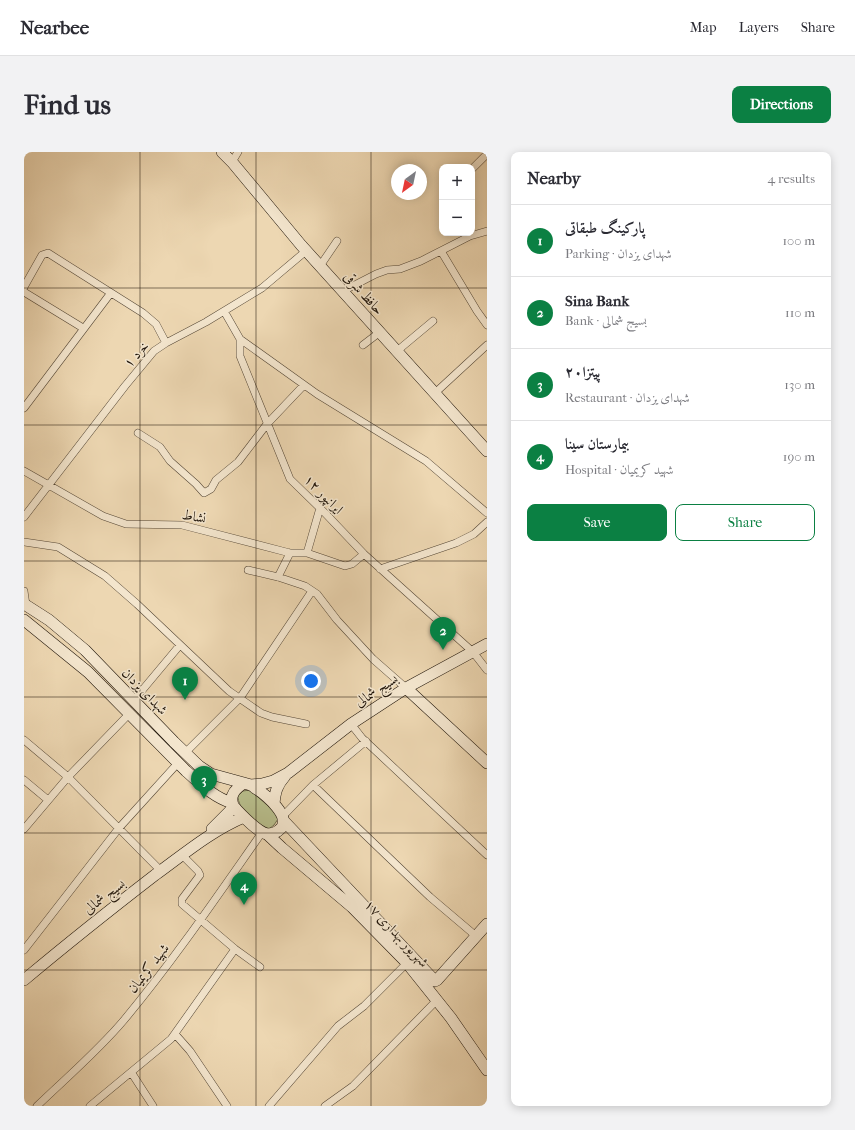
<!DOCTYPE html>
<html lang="en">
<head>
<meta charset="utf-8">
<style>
  :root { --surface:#fff; --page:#f2f2f3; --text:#2b2b33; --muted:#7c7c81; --line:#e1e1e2; --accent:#0b8043 }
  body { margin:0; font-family:"IM FELL French Canon",Amiri,serif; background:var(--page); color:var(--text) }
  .controls { position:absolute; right:12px; top:12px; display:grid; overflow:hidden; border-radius:8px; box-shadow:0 2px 10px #0003 }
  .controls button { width:36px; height:36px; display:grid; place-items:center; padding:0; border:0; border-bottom:1px solid var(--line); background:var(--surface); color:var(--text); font:20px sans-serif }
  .compass { position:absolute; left:367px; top:12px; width:36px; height:36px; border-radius:50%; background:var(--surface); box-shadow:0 2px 10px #0003; rotate:213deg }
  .you { position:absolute; left:287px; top:529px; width:14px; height:14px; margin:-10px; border:3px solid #fff; border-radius:50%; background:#1a73e8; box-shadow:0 0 0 6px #1a73e833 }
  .badge { display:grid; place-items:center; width:26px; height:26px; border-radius:50%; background:var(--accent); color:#fff; font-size:13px; font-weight:700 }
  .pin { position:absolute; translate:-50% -33px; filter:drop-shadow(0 1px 2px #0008) }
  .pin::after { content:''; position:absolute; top:21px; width:14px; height:12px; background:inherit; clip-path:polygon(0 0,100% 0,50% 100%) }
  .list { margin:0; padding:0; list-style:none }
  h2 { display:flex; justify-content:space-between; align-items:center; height:52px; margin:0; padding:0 16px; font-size:17px }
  h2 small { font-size:13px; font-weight:400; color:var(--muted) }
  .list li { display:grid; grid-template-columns:26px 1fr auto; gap:12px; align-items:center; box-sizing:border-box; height:72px; padding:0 16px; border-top:1px solid var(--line) }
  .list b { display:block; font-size:15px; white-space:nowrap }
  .list p { margin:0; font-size:13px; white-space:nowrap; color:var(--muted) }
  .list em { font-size:13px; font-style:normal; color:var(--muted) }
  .actions { display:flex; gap:8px; padding:12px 16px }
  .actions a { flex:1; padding:9px 0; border:1px solid var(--accent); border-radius:8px; text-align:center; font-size:14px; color:var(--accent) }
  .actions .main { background:var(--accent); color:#fff }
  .map { position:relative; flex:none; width:463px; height:954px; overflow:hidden; border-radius:8px }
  header { display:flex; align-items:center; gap:24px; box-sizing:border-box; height:56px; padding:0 20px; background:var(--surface); border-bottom:1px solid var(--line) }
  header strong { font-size:19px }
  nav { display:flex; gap:22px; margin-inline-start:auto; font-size:14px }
  .intro { display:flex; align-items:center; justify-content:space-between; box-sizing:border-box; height:96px; padding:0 24px }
  h1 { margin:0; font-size:28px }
  .button { padding:10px 18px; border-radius:8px; background:var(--accent); color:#fff; font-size:14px; font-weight:700 }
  main { display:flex; gap:24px; padding:0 24px }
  aside { flex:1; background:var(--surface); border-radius:8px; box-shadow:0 2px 10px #0003 }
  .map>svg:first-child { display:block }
</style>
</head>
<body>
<header>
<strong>Nearbee</strong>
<nav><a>Map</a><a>Layers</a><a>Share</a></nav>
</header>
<div class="intro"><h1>Find us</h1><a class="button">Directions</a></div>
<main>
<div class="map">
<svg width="463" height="954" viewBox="0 0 463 954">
  <rect width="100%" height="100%" fill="#edd7b2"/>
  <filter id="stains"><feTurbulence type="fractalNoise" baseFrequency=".005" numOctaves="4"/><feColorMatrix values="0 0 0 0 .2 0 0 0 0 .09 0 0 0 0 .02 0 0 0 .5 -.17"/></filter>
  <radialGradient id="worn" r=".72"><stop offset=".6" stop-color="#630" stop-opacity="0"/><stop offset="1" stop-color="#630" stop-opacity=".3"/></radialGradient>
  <path fill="#b8be8c" stroke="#6c6a4c" d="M226,638L251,660L254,667L250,673L245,677C233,672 213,658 214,643L219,639Z"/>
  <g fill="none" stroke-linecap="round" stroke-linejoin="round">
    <defs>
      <path id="street" d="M208,10L214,0
        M448,17L463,2
        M417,99L453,159L463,173
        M296,114L313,89
        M0,135L18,103L24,101L119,161L132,172L142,191
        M319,139L352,122L363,118L376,117L397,109L446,84L463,79
        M0,140L59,176
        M200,159L216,187V204L266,327L300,360L340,402L449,500L463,518
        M216,187L293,242L402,309L463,361
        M339,193L356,180
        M373,199L409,169
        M411,241L463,193
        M0,256L86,142
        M114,281L136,295L146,309L172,332L180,341L187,337L192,328L214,310L243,272L280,233
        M0,319L79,364L102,372L158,373L266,401H283L321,414L328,412L340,402
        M0,365L101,234L130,199L142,191L182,170L238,136L282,99
        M0,390L34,395L81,424L113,452L205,539L237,561L248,565L282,572
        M283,401L296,356
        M356,417L432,391L450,382L463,370
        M224,418L254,425L281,434L293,442L313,468L349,507L382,536
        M254,425L266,401
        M0,439L2,453
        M110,548L156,493
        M327,572L338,586L463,703
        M0,588L44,625L137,719
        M161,601L216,546L288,439
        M0,628L24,648
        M289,633L406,745L452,784
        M259,664L289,633L342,589
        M0,677L44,625L105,562
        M158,703L174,719L176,723L158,747V752L211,797L236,815
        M0,798L95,676L154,611
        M151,882L166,899L203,954
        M107,920L129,954
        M13,954C42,926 74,899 100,868C150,808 194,743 239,679
        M66,954L147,887L211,797
        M245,954L314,874L340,854L383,811
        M301,954L329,934L413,848"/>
      <path id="secondary" d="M198,0L208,10L277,93L463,299
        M0,452L25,468L61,498L150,590L175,614L187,622L227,633L238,632L249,629L264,621L327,572L382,536L463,492
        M0,468L64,520L162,619C177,632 189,645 208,651
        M382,536L463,611
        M220,631C224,632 228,633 231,636C241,642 271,667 255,678C252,681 248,682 243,682C233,680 217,662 210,655C204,644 211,637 220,631Z
        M250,652C251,640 253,633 261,624
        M259,668L411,829L413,828L463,772
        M188,677L210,655
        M243,682L258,696L328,755L383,811L427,866L463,918
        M0,828C43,792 87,757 131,723C160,702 187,679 220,665"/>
    </defs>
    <use href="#street" stroke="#544635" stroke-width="8"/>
    <use href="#secondary" stroke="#21160b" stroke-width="12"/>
    <use href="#street" stroke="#f3e5cd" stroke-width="7"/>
    <use href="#secondary" stroke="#f3e5cd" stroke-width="11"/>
  </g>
  <path fill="none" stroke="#21160b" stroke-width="1" stroke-opacity="0.55" d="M116,0V954M232,0V954M347,0V954M0,136H463M0,273H463M0,409H463M0,545H463M0,681H463M0,818H463"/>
  <g text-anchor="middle" stroke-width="3" stroke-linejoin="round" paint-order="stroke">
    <g font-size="14" fill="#21160b" stroke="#f3e5cd">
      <text transform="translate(340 141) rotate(48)" y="5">حافظ شرقی</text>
      <text transform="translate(112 202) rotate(-47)" y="5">خرد ۱</text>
      <text transform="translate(300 342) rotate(45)" y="5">ایرانپور ۱۲</text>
      <text transform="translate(170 364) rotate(11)" y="5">نشاط</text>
      <text transform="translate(352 538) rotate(-33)" y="5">بسیج شمالی</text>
      <text transform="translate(121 539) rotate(46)" y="5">شهدای یزدان</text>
      <text transform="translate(80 744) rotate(-37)" y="5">بسیج شمالی</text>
      <text transform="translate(373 781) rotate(47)" y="5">۱۷ شهریور بهداری</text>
      <text transform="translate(124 816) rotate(-52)" y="5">شهید کریمیان</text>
    </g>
  </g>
  <rect width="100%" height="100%" filter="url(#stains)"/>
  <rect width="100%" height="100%" fill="url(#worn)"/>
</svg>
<div class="controls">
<button>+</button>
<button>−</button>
</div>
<svg class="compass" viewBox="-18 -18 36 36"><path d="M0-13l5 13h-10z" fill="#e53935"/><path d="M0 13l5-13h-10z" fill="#7c7c81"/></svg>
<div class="you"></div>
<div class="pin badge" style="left:161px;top:548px">1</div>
<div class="pin badge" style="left:419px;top:498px">2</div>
<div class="pin badge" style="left:180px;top:647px">3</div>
<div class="pin badge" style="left:220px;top:753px">4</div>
</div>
<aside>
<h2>Nearby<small>4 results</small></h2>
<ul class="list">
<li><span class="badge">1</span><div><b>پارکینگ طبقاتی</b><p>Parking · شهدای یزدان</p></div><em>100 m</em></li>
<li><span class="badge">2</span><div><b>Sina Bank</b><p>Bank · بسیج شمالی</p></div><em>110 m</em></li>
<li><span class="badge">3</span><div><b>پیتزا۲۰</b><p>Restaurant · شهدای یزدان</p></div><em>130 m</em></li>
<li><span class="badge">4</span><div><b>بیمارستان سینا</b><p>Hospital · شهید کریمیان</p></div><em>190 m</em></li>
</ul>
<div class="actions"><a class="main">Save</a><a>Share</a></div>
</aside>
</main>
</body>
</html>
